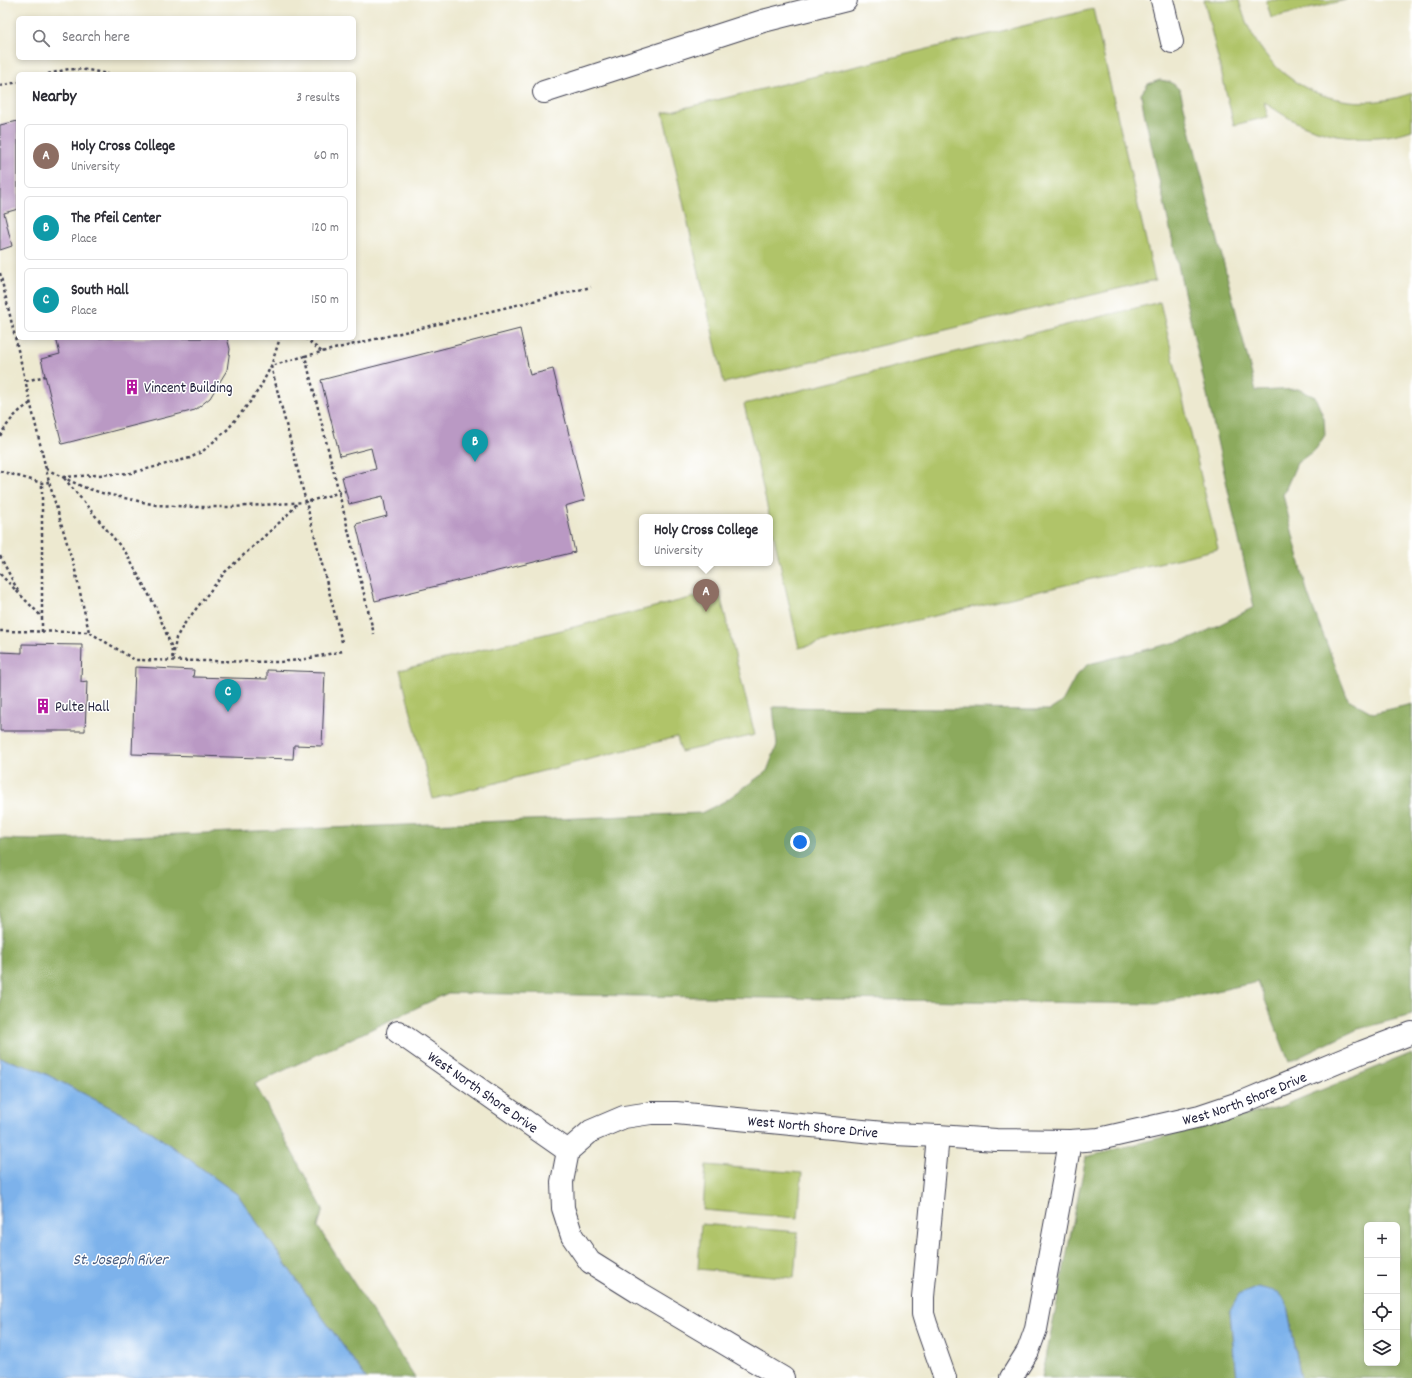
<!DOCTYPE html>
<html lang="en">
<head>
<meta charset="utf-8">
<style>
  :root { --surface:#fff; --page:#f7f7f7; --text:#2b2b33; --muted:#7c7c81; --line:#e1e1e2; --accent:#b5179e }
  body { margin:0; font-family:Dekko,sans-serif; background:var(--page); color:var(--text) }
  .controls { position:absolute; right:12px; bottom:12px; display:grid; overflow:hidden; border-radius:6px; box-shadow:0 2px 6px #0003 }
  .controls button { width:36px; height:36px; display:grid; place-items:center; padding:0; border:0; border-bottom:1px solid var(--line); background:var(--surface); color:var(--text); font:20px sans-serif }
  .you { position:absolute; left:800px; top:842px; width:14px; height:14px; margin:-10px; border:3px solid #fff; border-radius:50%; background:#1a73e8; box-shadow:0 0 0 6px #1a73e833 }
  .badge { display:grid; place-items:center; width:26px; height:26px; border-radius:50%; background:var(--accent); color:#fff; font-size:13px; font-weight:700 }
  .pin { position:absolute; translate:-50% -33px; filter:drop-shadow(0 1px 2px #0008) }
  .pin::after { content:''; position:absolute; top:21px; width:14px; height:12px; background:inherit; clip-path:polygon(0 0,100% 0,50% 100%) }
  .popup { position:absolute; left:639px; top:514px; width:134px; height:52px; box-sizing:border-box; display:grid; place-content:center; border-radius:6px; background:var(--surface); filter:drop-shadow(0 1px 3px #0005); font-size:13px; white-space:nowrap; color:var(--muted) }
  .popup b { font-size:15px; color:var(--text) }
  .popup::after { content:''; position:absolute; left:50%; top:100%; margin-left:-8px; border:8px solid transparent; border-top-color:var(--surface) }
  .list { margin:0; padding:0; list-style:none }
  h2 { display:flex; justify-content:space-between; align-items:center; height:52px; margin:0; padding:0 16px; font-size:17px }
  h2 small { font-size:13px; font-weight:400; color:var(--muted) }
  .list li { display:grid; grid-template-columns:26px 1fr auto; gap:12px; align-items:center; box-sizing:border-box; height:64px; margin:0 8px 8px; padding:0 8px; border:1px solid var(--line); border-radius:6px }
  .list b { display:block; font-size:15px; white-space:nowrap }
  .list p { margin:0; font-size:13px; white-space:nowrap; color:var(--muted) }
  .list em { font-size:13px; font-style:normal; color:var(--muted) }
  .icon { flex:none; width:22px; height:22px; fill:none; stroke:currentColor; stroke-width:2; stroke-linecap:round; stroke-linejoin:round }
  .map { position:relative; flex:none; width:1412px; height:1378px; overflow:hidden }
  .search { position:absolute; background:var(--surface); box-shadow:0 2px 6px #0003; left:16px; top:16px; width:340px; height:44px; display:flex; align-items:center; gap:10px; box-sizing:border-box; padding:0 14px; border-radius:6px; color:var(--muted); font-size:15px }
  .panel { position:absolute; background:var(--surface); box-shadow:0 2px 6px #0003; left:16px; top:72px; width:340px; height:268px; border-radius:6px }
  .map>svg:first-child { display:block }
</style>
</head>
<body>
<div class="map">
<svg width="1412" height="1378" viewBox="0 0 1412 1378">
  <rect width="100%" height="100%" fill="#fff"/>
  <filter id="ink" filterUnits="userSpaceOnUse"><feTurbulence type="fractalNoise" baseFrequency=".025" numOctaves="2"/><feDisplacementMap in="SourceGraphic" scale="8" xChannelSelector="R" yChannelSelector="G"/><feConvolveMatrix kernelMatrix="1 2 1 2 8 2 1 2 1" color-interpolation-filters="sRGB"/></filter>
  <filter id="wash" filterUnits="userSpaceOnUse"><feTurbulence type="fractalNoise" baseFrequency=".012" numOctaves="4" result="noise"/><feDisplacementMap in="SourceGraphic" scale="16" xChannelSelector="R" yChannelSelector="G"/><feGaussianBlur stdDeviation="0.9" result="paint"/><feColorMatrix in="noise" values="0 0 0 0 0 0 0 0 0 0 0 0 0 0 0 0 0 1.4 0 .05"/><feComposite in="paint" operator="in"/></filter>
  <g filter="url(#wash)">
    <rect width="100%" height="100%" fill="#ede9d0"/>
    <path fill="#b0c469" stroke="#697352" d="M1204,0H1239C1259,80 1335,121 1412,93V130C1375,143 1330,138 1296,122C1285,116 1274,109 1264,102L1268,117L1234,125Z
      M1266,0H1346L1271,18Z
      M1093,9L1155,280L724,383L663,113Z
      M1160,302L1218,549L799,648L744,404Z
      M719,591L755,735L681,752L677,737L433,799L400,670Z
      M706,1165L802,1173L798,1218L703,1210Z
      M701,1224L798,1232L794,1278L698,1269Z"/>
    <path fill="#8caa5d" stroke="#57664c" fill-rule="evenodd" d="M1160,80L1171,82L1180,90L1256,391L1298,389L1315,397L1324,418L1325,435L1316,449L1297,463L1283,495L1308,595L1348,699L1373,713L1412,704V1015L1358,1029L1289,1062L1258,982L1156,1004L448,993L255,1084L323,1209L318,1227L415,1378H366L320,1314L238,1195L138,1122L38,1070L0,1058V839L33,840L701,813L725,801L767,771L777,745L773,707L1050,710L1062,702L1077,674L1089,664L1193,638L1254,607L1144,112L1141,94L1148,84Z
      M1412,1053V1378H1301L1286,1301L1230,1311L1236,1378H1042L1086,1157L1282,1106ZM1367,1225H1397V1363H1367Z"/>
    <path fill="#7db2eb" stroke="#506a93" d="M0,1058L38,1070L138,1122L238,1195L320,1314L366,1378H0Z
      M1258,1287L1278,1292L1286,1301L1301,1378H1236L1230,1311L1239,1295Z"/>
    <g id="blocks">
      <path fill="#ba99c4" d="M18,121V209L4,213L12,246L0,250V125Z
        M520,329L530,375L553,369L585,500L565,506L575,552L375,601L356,524L387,516L383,496L349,504L342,477L376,469L371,448L340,456L321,380Z
        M56,338H227L230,349L227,370L210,398L195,410L62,444L41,359L60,354Z
        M22,644L82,645L81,682L87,681L85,731H0V652L22,653Z
        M135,667L194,670L193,677L267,679V670L325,672L322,746L294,745L293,759L132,754Z"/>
    </g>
  </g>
  <g filter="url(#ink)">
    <use href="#blocks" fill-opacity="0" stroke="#404051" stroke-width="1"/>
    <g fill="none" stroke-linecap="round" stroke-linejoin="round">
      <defs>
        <g id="minor">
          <path d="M1162,0L1172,42"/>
          <path d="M544,92L763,21L846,0"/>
          <path id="s1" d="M398,1032L568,1151"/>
          <path d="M938,1136L923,1297V1314L926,1324L945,1378"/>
          <path id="s2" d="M783,1378L638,1292L590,1262L572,1236L563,1208L562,1182L568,1151L591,1131L624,1117L651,1113H676L894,1134L938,1136L996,1140L1070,1141L1099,1139L1200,1116L1245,1101L1362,1052L1412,1033"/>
          <path d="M1011,1378L1028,1351L1036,1329L1064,1177L1070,1141"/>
        </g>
      </defs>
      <use href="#minor" stroke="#404051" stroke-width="24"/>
      <path stroke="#404051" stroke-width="2.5" stroke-dasharray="3 3" stroke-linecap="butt" d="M48,74L69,69L88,70L108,74
        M0,86L18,82
        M0,273L49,482L75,570L89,632
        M305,338L322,352
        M305,356L591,287
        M26,381L45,376
        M0,436C8,422 17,411 31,403
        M46,469L83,487L102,493L156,505L198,507H232L306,502L345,491
        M0,471L42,483L49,482
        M63,477L131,473L190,458L203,451L228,429L250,402L261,386L271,366L280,338
        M64,478L126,553L155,606L165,630L171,646L173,661
        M0,556L18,591
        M0,574L42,617
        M0,631L89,632L135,660L279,662L301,660L343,651
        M42,632V483
        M342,642L271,366L305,356L374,634
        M173,658L176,638L185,623L225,572L280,522L292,510L297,503"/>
      <use href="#minor" stroke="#fff" stroke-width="22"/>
    </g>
  </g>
  <defs>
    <symbol id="building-bare" viewBox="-9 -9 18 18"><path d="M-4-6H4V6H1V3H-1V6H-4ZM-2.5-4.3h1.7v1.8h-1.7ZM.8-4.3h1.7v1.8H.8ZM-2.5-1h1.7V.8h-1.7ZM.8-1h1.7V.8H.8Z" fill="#b5179e" stroke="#fff" stroke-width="2.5" paint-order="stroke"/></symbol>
  </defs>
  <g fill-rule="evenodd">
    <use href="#building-bare" x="121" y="376" width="22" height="22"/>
    <use href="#building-bare" x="32" y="695" width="22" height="22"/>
  </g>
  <g text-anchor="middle" stroke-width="3" stroke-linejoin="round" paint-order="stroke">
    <g font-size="15" fill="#22223b" stroke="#fff" text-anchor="start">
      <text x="144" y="392">Vincent Building</text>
      <text x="55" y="711">Pulte Hall</text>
    </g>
    <g font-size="15" fill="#22223b" stroke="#fff">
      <text dy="5" stroke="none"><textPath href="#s1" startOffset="104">West North Shore Drive</textPath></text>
      <text dy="5" stroke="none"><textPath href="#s2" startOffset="1038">West North Shore Drive</textPath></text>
      <text dy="5" stroke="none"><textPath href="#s2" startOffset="600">West North Shore Drive</textPath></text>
    </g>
    <g font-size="16" font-style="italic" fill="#465c81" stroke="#fff">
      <text x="120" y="1264">St. Joseph River</text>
    </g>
  </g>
</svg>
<div class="controls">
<button>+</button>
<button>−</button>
<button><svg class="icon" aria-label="locate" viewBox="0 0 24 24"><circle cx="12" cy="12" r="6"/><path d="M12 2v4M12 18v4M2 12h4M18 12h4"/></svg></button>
<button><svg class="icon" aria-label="layers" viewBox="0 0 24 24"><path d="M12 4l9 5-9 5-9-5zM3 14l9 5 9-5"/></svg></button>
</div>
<div class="you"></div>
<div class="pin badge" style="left:706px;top:612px;background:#8d6e63">A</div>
<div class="popup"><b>Holy Cross College</b>University</div>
<div class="pin badge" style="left:475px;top:462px;background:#0f9aa8">B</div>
<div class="pin badge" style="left:228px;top:712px;background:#0f9aa8">C</div>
<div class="search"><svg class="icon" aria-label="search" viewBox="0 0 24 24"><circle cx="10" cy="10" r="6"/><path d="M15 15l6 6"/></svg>Search here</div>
<section class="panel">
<h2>Nearby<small>3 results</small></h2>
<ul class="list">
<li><span class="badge" style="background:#8d6e63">A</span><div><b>Holy Cross College</b><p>University</p></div><em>60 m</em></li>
<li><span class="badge" style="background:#0f9aa8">B</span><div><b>The Pfeil Center</b><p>Place</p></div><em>120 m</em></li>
<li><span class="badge" style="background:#0f9aa8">C</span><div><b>South Hall</b><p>Place</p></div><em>150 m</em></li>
</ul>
</section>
</div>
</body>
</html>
